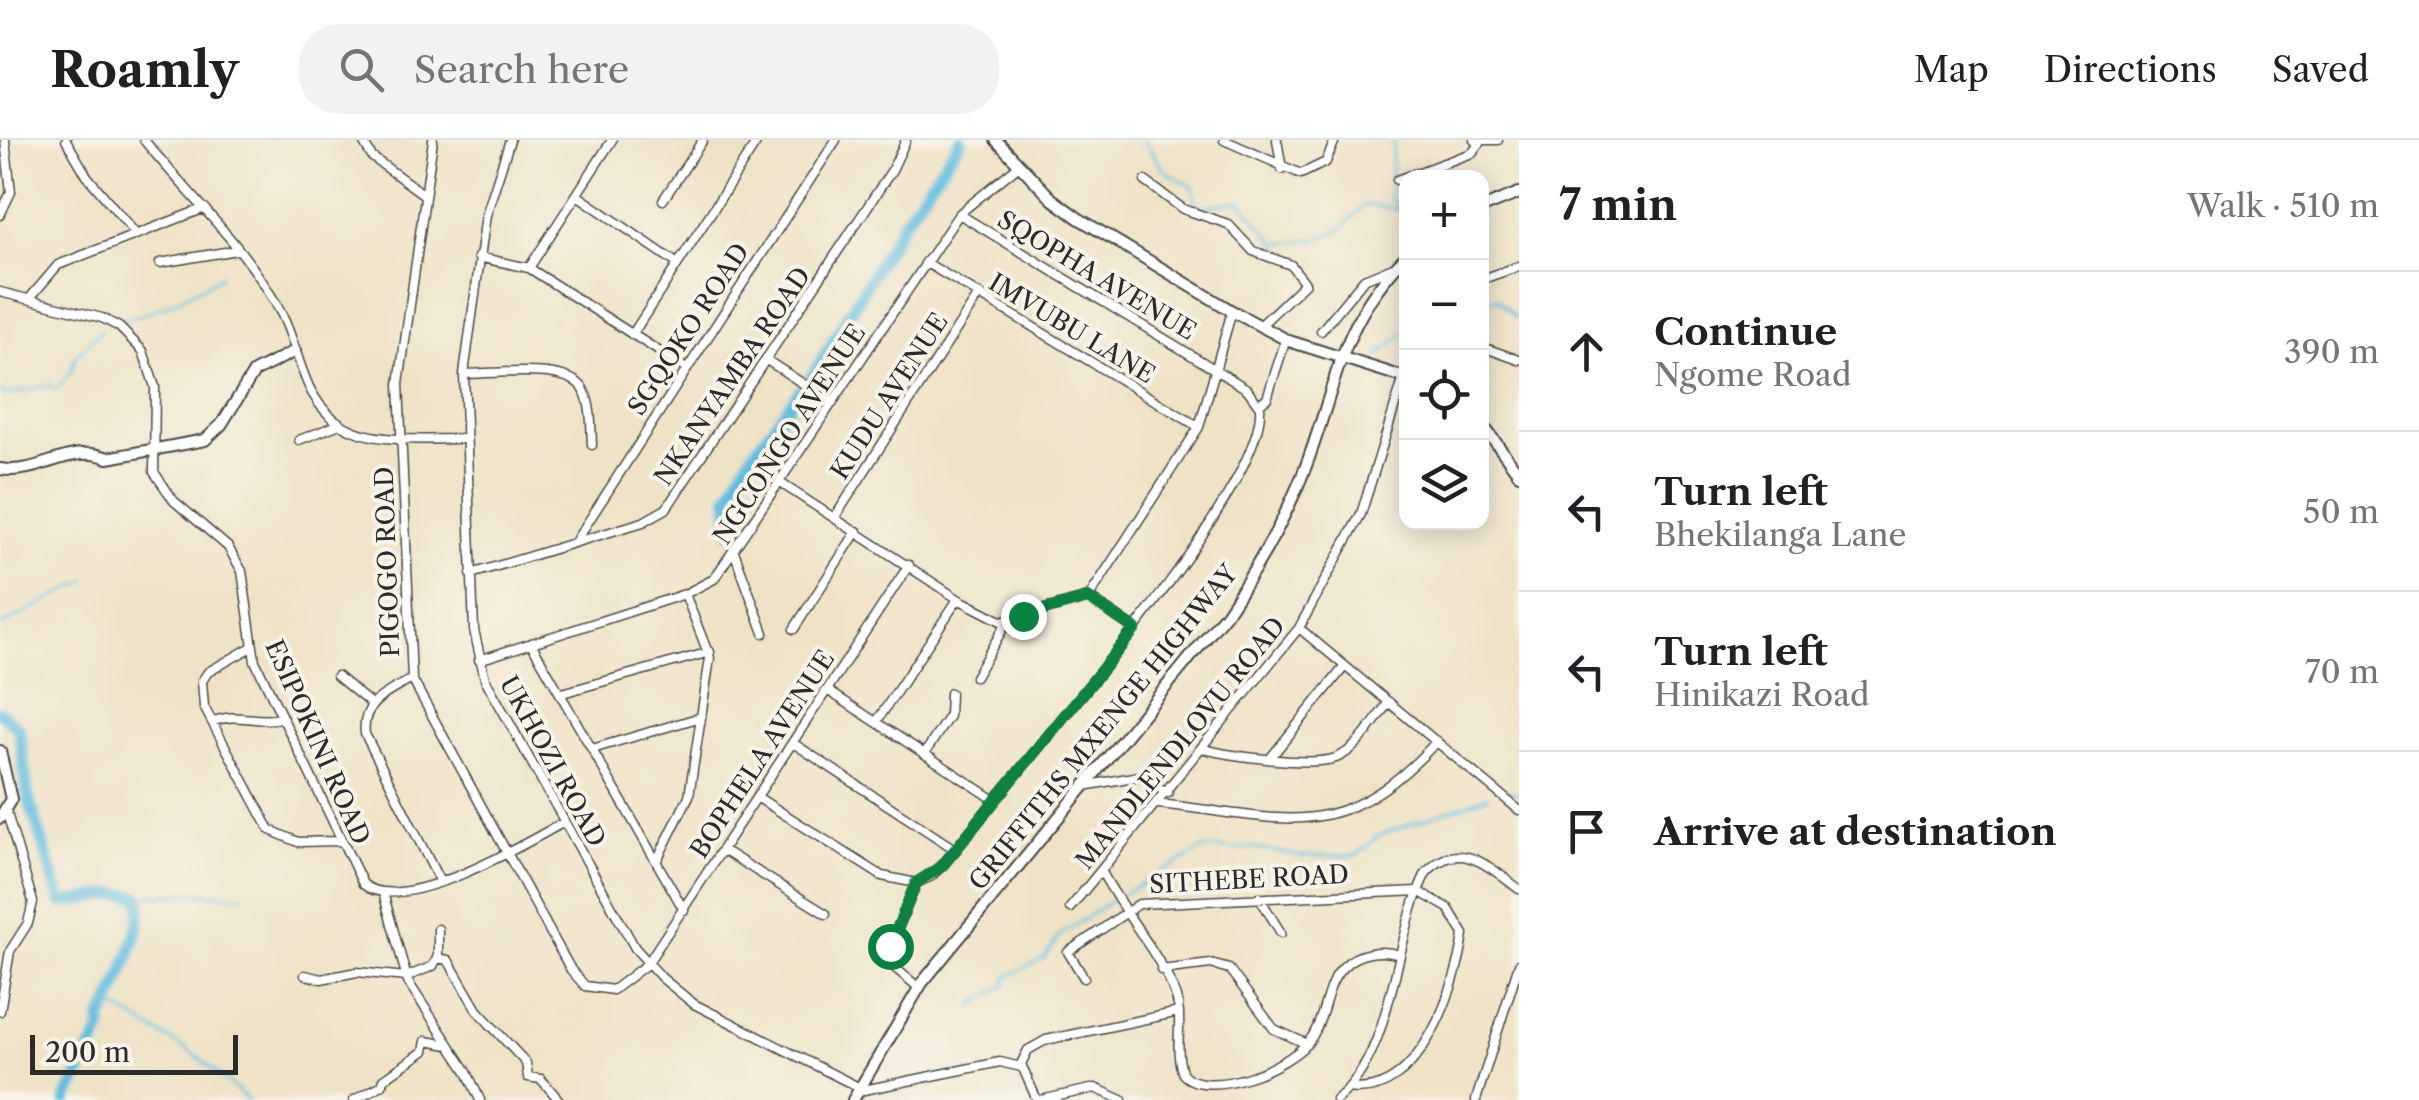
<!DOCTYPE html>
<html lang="en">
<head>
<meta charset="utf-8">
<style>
  :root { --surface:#fff; --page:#f2f2f2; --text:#202124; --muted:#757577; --line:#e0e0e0 }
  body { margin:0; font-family:"Libre Caslon Text",serif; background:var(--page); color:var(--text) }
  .controls { position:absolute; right:30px; top:30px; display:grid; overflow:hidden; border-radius:20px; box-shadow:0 5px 25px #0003 }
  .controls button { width:90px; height:90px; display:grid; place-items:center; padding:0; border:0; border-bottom:2px solid var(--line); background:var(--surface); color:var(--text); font:50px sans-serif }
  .scale { position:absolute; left:30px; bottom:25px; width:208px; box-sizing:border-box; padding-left:10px; border:5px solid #2b2b2b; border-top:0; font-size:28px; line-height:35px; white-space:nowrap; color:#2b2b2b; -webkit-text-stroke:8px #f7f3e8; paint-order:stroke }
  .stop { position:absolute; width:30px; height:30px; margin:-22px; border:8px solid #0b8043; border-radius:50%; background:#fff }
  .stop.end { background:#0b8043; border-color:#fff; box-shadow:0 2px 10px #0008 }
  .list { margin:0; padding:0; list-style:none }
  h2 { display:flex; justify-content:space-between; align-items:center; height:130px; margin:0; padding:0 40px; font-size:42px }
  h2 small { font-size:32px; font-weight:400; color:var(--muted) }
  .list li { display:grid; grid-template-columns:65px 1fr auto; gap:30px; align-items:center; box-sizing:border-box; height:160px; padding:0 40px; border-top:2px solid var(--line) }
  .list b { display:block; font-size:38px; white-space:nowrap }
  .list p { margin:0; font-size:32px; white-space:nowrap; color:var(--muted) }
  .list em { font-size:32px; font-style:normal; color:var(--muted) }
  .icon { flex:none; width:55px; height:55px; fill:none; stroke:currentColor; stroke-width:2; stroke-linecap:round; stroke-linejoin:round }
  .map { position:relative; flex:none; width:1519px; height:960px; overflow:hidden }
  header { display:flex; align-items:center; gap:60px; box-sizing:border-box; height:140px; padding:0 50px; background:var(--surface); border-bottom:2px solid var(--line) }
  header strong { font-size:48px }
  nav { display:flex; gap:55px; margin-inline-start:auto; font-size:35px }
  .search { width:700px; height:90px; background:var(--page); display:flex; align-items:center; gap:25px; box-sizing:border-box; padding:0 35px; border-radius:40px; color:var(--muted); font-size:38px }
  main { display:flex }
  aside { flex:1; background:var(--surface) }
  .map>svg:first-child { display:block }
</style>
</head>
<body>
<header>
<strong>Roamly</strong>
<div class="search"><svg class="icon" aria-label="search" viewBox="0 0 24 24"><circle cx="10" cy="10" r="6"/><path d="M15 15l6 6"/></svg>Search here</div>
<nav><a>Map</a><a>Directions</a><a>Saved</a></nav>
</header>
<main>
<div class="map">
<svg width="1519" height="960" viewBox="0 0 1519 960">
  <rect width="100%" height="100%" fill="#f7f3e8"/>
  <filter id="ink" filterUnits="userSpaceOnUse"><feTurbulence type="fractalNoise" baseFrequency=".01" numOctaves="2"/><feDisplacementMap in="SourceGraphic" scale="20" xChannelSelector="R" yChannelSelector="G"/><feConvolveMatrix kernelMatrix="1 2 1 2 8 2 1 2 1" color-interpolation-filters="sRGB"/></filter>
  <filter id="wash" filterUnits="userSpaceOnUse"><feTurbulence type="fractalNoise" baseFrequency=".0048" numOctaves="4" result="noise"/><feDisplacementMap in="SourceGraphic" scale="40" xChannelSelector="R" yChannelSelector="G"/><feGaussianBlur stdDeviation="2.25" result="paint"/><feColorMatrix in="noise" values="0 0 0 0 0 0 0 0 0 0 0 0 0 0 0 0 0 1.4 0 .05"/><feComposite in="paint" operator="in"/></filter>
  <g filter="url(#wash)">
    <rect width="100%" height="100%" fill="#efe3c7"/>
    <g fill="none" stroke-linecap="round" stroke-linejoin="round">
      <path stroke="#62bee0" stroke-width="2.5" d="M1144,0L1164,30L1193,47L1197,68L1240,61L1277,104L1319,99L1341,89L1364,65L1398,69
        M1393,0L1390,57L1406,81
        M1482,160L1497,159L1519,180
        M117,181C157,173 188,155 221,136
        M1379,215L1406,191
        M0,253L13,254L48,245L57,249L72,230L75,217L101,190
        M0,486L87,440
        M1510,651L1519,654
        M1122,755L1203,709L1255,708L1301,716H1356L1378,696L1489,656
        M139,757L190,752L244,756
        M110,864L197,916L248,960
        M973,865L1004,846L1009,836L1045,818L1060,795L1111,761"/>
      <path stroke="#62bee0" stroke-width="12" d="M810,240L902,84L961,0
        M732,393L728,357L751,316L800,251
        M0,572L19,589L28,656L61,762C89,763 111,748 139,757C149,778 113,858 101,881L102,889L66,960"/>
    </g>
  </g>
  <g filter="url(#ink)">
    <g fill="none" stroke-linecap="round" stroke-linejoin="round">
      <defs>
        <path id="minor" d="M66,0L87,36L135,93
          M144,0C190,57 248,108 282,175C302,215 301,261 344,286C376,305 429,298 465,299
          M362,0L372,17L423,54
          M433,0L399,244L412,539L571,830L585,846L613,850L647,824L909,425
          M510,0L486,75L464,234L474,490L485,539L635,808L662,838L694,864L864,950L1000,922L1021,927
          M1224,0L1301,34L1326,22L1335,0
          M1277,0L1282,29
          M1474,0H1498
          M1397,40L1472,13L1481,2
          M1145,41L1183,69L1228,84L1253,111L1291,125L1305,143L1260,186
          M577,55L678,124
          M663,60L703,0
          M0,75L11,52L5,0
          M478,117L529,128L612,0
          M925,122L1199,287
          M160,123L237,110
          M529,128L685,228
          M1483,139L1519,126
          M0,152L102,178L119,187L143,211L155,247L154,332L174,361L228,407L242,431L255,521L363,744C401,777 525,704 564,682
          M29,159L58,125L205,68
          M1321,191L1364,139L1398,125
          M632,195L758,0
          M1482,207L1519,220
          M768,221L833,263
          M464,234C494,234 570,223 584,250C592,266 591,287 592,305
          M1259,264L1267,258L1286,199
          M299,300L340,284
          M782,344L958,459L1001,481L1089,457L1199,287L1232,171
          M835,377L978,156
          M575,402L836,0
          M735,414L764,493
          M471,434L643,382L666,369L892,30L906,0
          M1089,457L1135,489
          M1299,488L1519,670
          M794,489L857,391
          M531,503L684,770
          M250,508L208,532L202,541L204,567L270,690L298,702L340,701
          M479,520L685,454L714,439L959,74L1018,26
          M337,536L371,564
          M975,537L1008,480
          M412,539C387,553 361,562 365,594L439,740
          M827,550L995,660
          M562,553L710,512
          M877,581L958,459
          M212,582C237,571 255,584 281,578
          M793,603L956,710
          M592,609L701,577
          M1204,609C1230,616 1312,627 1336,618C1359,609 1374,581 1389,562
          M925,613L949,576L950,553
          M1272,616L1345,526
          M1084,646L1139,636L1168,653
          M757,657L882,736L916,743L930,737C955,715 973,686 994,661C1050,593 1266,346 1260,267L1247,249L959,74
          M1159,664C1288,678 1339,707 1437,601
          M723,710L826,774
          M657,720L689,656L710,518L685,454
          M1102,732C1121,770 1171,828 1178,865C1182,887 1174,912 1183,934C1207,960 1292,928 1312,897C1326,875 1325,845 1343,827C1357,812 1381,809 1400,815
          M916,743L889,811L895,828L918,847
          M384,756L408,842L466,930L480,960
          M1259,757L1281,793
          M1070,768L1299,488L1361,374L1404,237
          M437,818L448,820L477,870L526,923L528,937L541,939L559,960
          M1161,830L1211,824L1229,829L1274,889L1307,904
          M305,835L321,839L357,832L406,837L433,826L438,816V789
          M1084,838L1068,812L1139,764L1418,751L1448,768L1464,794C1458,840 1422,960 1349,948
          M0,871L10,811L28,783L33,762L6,670
          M354,960L382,945L384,939L424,911L426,901L449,905
          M1037,960L1021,924L1028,910L1046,900L1179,872
          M1041,960L1095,948L1122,960
          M1336,960C1395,914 1393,798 1426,733C1459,697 1488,726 1519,749
          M1476,960L1519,824"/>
        <path id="tertiary" d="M996,0L1052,59L1078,78L1232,171L1289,201L1406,238
          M1482,68L1519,53
          M1482,284L1519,334
          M0,329C40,336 70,302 108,318L205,300L221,285L254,232L295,211
          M0,611L11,659L0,678
          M853,960L922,843L1226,474C1257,428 1284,382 1304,331C1337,247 1338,184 1406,116"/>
      </defs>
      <use href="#minor" stroke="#484742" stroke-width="11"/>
      <use href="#tertiary" stroke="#484742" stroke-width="14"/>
      <use href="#minor" stroke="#fff" stroke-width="8"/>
      <use href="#tertiary" stroke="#fff" stroke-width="10"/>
    </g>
  </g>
  <g fill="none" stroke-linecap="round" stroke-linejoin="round" filter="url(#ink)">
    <path stroke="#0b8043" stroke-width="12" d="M890,806L916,743L942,726L1135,489L1088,458L1023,476"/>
  </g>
  <g text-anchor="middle" stroke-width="8" stroke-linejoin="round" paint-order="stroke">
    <g font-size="25" fill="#2b2b2b" stroke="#f7f3e8">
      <text transform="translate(1097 135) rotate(31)" y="9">SQOPHA AVENUE</text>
      <text transform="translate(1072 188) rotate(31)" y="9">IMVUBU LANE</text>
      <text transform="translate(688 189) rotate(-57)" y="9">SGQOKO ROAD</text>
      <text transform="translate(732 236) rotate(-56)" y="9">NKANYAMBA ROAD</text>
      <text transform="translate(889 256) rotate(-57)" y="9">KUDU AVENUE</text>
      <text transform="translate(789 294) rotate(-57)" y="9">NGCONGO AVENUE</text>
      <text transform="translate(387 422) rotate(-92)" y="9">PIGOGO ROAD</text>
      <text transform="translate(1103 587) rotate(-51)" y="9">GRIFFITHS MXENGE HIGHWAY</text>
      <text transform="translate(318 602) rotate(66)" y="9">ESIPOKINI ROAD</text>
      <text transform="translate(1180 603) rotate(-51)" y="9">MANDLENDLOVU ROAD</text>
      <text transform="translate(762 614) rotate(-57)" y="9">BOPHELA AVENUE</text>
      <text transform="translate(553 621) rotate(61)" y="9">UKHOZI ROAD</text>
      <text transform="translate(1249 739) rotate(-3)" y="9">SITHEBE ROAD</text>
    </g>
  </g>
</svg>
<div class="controls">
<button>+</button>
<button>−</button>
<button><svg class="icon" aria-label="locate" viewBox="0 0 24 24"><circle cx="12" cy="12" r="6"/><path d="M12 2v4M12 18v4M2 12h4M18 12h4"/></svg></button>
<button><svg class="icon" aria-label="layers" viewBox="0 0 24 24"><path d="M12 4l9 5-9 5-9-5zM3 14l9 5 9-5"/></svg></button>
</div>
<div class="scale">200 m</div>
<div class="stop" style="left:890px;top:806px"></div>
<div class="stop end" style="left:1023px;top:476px"></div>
</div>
<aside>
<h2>7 min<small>Walk · 510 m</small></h2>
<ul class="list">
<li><svg class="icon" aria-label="ahead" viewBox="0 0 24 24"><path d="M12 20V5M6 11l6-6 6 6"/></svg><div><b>Continue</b><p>Ngome Road</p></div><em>390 m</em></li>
<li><svg class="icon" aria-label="left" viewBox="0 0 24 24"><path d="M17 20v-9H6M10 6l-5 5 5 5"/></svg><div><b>Turn left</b><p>Bhekilanga Lane</p></div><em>50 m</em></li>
<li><svg class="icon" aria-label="left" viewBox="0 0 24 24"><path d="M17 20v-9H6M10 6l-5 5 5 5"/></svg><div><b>Turn left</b><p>Hinikazi Road</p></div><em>70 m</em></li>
<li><svg class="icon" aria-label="arrive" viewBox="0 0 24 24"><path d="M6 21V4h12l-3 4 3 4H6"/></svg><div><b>Arrive at destination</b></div></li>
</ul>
</aside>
</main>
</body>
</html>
